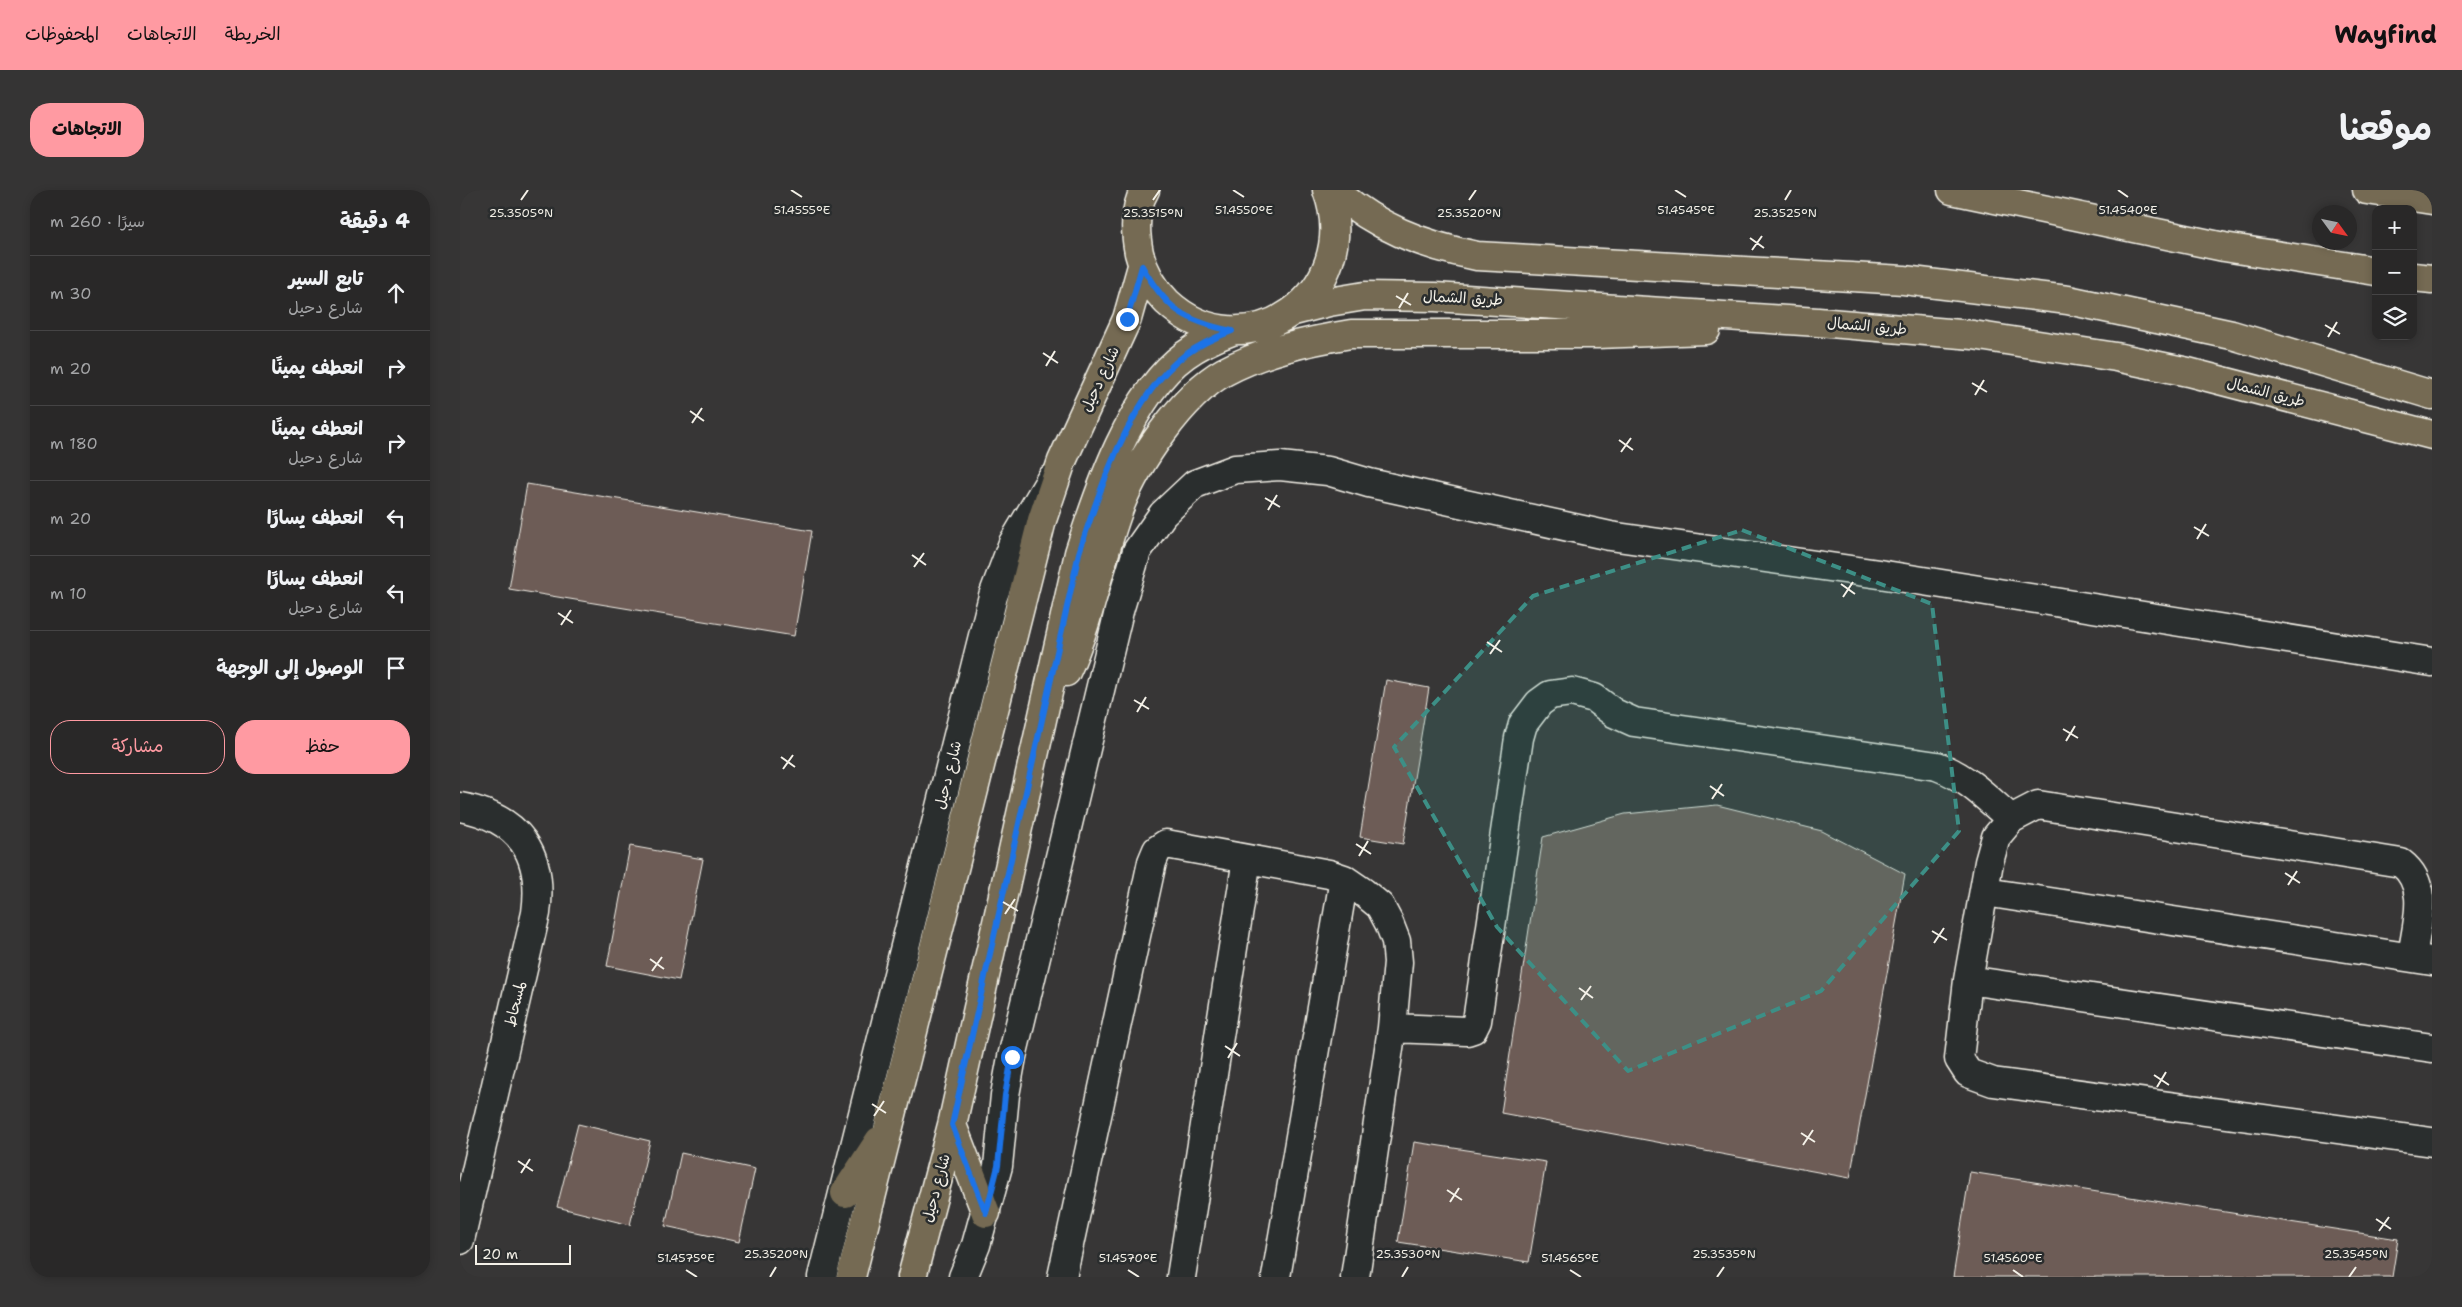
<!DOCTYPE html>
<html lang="ar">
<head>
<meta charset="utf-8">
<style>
  :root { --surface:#292828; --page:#353434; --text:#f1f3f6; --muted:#a5a6a8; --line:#454445; --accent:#ff9aa2 }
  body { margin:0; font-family:"Shantell Sans","Playpen Sans Arabic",sans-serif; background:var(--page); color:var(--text); direction:rtl }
  .controls { position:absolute; right:15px; top:15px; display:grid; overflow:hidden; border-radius:10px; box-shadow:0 2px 8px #0003 }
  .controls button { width:45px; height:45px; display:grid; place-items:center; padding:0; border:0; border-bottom:1px solid var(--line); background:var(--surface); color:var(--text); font:25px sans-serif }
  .compass { position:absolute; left:1852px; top:15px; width:45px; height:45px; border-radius:50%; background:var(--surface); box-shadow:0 2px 8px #0003; rotate:123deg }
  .scale { position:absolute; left:15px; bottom:12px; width:96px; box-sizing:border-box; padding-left:5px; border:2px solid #f4f1e8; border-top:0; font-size:14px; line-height:18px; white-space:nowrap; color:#f4f1e8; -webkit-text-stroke:4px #2a2d2e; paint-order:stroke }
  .stop { position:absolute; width:15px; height:15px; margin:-11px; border:4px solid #1a73e8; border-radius:50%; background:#fff }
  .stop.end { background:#1a73e8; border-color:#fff; box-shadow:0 1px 5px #0008 }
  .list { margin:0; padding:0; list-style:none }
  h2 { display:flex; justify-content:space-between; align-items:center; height:65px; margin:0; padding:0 20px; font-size:21px }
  h2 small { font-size:16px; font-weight:400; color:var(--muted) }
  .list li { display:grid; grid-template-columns:32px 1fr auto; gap:15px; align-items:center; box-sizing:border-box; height:75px; padding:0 20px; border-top:1px solid var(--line) }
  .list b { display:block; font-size:19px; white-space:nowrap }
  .list p { margin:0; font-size:16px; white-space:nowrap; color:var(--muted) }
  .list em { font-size:16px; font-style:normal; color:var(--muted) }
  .actions { display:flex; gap:10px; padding:15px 20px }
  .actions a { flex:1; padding:11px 0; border:1px solid var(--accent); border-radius:20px; text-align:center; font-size:18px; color:var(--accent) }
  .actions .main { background:var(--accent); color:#111 }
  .icon { flex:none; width:28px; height:28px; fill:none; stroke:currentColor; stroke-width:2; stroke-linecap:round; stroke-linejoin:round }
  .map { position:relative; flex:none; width:1972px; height:1087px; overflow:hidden; direction:ltr; border-radius:20px }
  header { display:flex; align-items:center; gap:30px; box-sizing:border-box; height:70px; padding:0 25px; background:var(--accent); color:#111 }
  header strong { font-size:24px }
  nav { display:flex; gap:28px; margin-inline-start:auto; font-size:18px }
  .intro { display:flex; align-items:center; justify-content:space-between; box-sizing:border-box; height:120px; padding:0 30px }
  h1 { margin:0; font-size:35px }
  .button { padding:12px 22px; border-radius:20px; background:var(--accent); color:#111; font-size:18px; font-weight:700 }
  main { display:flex; gap:30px; padding:0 30px }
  aside { flex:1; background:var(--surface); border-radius:20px; box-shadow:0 2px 8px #0003 }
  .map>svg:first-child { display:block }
</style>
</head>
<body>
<header>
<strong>Wayfind</strong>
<nav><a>الخريطة</a><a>الاتجاهات</a><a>المحفوظات</a></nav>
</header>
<div class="intro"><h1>موقعنا</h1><a class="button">الاتجاهات</a></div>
<main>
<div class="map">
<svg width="1972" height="1087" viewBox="0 0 1972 1087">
  <rect width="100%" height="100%" fill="#373636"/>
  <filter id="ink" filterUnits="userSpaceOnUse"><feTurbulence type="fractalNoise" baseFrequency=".02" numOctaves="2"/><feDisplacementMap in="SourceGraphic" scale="10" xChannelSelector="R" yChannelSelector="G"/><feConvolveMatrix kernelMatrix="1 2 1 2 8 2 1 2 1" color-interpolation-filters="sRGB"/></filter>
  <g filter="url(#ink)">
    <path fill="#6d5b57" stroke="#f4f1e8" d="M67,294L352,341L334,446L49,399Z
      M926,490L969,498L943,654L900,647Z
      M1257,615L1362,641L1445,684L1390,988L1041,923L1083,647L1165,624Z
      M170,656L243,669L219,790L147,776Z
      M118,934L190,951L170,1035L97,1017Z
      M954,952L1086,972L1069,1072L938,1052Z
      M221,963L295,979L279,1052L205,1036Z
      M1510,982L1938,1049L1932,1087H1493Z"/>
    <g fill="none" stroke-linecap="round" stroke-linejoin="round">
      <defs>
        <path id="minor" d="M0,617C60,628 84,664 76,723L0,1050
          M1525,702L1972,771
          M1952,767C1956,735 1971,696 1941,673L1578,615L1551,629L1536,647L1529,672L1508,790L1499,869L1508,883L1533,892L1972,952
          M1508,790L1972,858
          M362,1087L533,406L553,353L591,289
          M503,1087L516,1055L538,976L545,905L552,867L659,421L677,361L703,324L735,294L775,279L820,276L868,281L909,293L1150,346L1419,384L1972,472
          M602,1087L692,672L697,660L706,654L869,684L884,689L903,702L920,716L929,733L936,751L938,772L932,838L1007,841L1013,839L1017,831L1059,548L1063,534L1079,513L1090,505L1112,502L1134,508L1154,523L1174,532L1477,576C1507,587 1528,609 1551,629
          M721,1087L787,669
          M816,1087L884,689
          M895,1087L932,838"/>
        <path id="major" d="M685,0C674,18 675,43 679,63C684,82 693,98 707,112C786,186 905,103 867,0
          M874,0C916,37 962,55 1017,66L1444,90L1608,110L1772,145L1972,205
          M834,121L869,112L905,106L975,107L1358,132L1513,145L1656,167L1728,182L1972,245
          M606,482C631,429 639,370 660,316C677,272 723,205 764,182C803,161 848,151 891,144H1137L1246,140
          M492,935L526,1023
          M385,1003L419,951
          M391,1087L582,330L602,271L667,129L682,76
          M452,1087L492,935L619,363C639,301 671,204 725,165C740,154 756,147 772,141"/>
        <path id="highway" d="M1492,0L1764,57L1916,81
          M1907,0L1972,10
          M1953,87L1972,89"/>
      </defs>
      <use href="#minor" stroke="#f4f1e8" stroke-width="31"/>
      <use href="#major" stroke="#f4f1e8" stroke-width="31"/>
      <use href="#highway" stroke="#f4f1e8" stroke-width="31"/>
      <use href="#minor" stroke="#2a2d2e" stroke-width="28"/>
      <use href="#major" stroke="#746b52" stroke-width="28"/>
      <use href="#highway" stroke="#746b52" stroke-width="28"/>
    </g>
  </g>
  <g fill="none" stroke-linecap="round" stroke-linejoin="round" filter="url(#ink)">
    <path stroke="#1a73e8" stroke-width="6" d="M552,867L545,905L538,976L526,1023L492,935L619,363C639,301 671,204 725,165C740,154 756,147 772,141C724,131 706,119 682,76L667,129"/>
  </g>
  <path fill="#3d8f86" fill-opacity="0.2" stroke="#3d8f86" stroke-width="4" stroke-dasharray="10 6" stroke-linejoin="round" d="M1282,340L1472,414L1499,641L1361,801L1168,881L1037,737L934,557L1073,406Z"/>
  <path fill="none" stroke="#f4f1e8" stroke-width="2" d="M331,0L342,7M773,0L784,7M1215,0L1226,7M1658,0L1668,7M61,10L68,0M693,10L700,0M1009,10L1016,0M1325,10L1331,0M1290,48L1304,58M1292,60L1302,46M936,106L951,115M939,118L948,103M1865,135L1880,144M1868,147L1877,132M583,163L598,173M586,176L595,161M1512,193L1527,202M1515,205L1524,190M230,221L244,231M232,233L242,218M1159,250L1173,260M1161,262L1171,248M805,308L820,317M808,320L817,305M1734,337L1749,346M1737,349L1746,334M452,365L466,375M454,377L464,363M1381,394L1395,404M1383,407L1393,392M98,423L113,433M101,435L111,420M1027,452L1042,462M1030,464L1040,450M674,510L689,519M677,522L686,507M1603,539L1618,548M1606,551L1615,536M321,567L335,577M323,579L333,565M1250,596L1264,606M1252,609L1262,594M896,654L911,664M899,666L908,651M1825,683L1840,693M1828,695L1837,681M543,712L558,721M545,724L555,709M1472,741L1487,750M1474,753L1484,738M190,769L204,779M192,781L202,767M1119,798L1133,808M1121,810L1131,796M765,856L780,866M768,868L777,853M1694,885L1709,895M1697,897L1706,882M412,914L426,923M414,926L424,911M1341,943L1355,952M1343,955L1353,940M58,971L73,981M61,983L70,969M987,1000L1002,1010M990,1012L999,998M1916,1029L1931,1039M1919,1041L1929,1027M226,1080L237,1087M668,1080L679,1087M1110,1080L1121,1087M1553,1080L1563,1087M310,1087L316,1077M942,1087L948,1077M1257,1087L1264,1077M1889,1087L1896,1077"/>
  <g text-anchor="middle" stroke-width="5" stroke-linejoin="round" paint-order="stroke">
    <g font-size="15" fill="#f4f1e8" stroke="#2a2d2e">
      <text transform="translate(1003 108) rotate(3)" y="5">طريق الشمال</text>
      <text transform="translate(1407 136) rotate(5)" y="5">طريق الشمال</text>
      <text transform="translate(640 189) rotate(-65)" y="5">شارع دحيل</text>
      <text transform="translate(1806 202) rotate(14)" y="5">طريق الشمال</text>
      <text transform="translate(488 585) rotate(-76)" y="5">شارع دحيل</text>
      <text transform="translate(55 814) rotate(-77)" y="5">لمسحاط</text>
      <text transform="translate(476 998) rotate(-75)" y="5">شارع دحيل</text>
    </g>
  </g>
  <g font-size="12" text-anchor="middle" fill="#f4f1e8" stroke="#2a2d2e" stroke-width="5" stroke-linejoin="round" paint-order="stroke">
    <text x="342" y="24">51.4555°E</text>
    <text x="784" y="24">51.4550°E</text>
    <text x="1668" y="24">51.4540°E</text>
    <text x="1226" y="24">51.4545°E</text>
    <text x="61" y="27">25.3505°N</text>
    <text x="693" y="27">25.3515°N</text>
    <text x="1009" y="27">25.3520°N</text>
    <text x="1325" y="27">25.3525°N</text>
    <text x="316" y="1068">25.3520°N</text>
    <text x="948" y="1068">25.3530°N</text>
    <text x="1264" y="1068">25.3535°N</text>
    <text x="1896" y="1068">25.3545°N</text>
    <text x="226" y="1072">51.4575°E</text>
    <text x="668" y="1072">51.4570°E</text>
    <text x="1110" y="1072">51.4565°E</text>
    <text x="1553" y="1072">51.4560°E</text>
  </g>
</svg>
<div class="controls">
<button>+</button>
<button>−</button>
<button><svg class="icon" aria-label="layers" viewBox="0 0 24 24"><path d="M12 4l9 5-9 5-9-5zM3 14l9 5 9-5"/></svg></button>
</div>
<svg class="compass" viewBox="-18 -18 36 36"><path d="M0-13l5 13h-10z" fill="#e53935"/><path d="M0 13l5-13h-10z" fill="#a5a6a8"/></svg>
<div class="scale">20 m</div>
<div class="stop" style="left:552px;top:867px"></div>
<div class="stop end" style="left:667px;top:129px"></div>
</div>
<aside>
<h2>4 دقيقة<small>سيرًا · 260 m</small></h2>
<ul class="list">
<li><svg class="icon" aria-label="ahead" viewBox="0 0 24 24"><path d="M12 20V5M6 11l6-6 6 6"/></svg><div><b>تابع السير</b><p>شارع دحيل</p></div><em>30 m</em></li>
<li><svg class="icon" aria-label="right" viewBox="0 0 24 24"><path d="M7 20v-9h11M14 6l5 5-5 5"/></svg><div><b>انعطف يمينًا</b></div><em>20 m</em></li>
<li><svg class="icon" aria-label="right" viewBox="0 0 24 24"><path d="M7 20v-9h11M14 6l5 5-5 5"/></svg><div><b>انعطف يمينًا</b><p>شارع دحيل</p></div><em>180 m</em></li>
<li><svg class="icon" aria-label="left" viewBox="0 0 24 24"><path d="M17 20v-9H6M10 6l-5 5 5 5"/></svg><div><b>انعطف يسارًا</b></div><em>20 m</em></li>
<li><svg class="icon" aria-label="left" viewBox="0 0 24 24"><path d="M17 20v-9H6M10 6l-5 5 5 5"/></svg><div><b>انعطف يسارًا</b><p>شارع دحيل</p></div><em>10 m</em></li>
<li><svg class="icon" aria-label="arrive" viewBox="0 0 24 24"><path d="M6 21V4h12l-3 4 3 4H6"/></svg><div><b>الوصول إلى الوجهة</b></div></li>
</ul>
<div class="actions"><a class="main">حفظ</a><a>مشاركة</a></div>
</aside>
</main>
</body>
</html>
